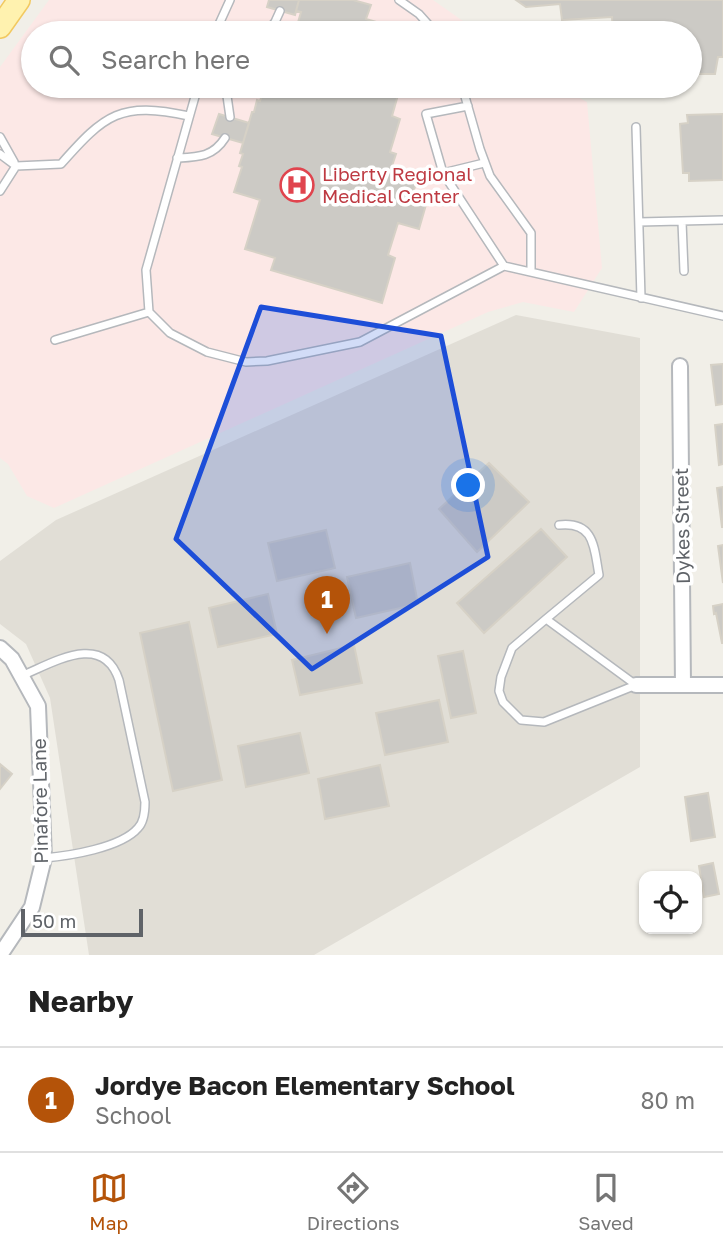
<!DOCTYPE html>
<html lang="en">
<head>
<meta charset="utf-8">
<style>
  :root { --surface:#fff; --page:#f6f6f6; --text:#222; --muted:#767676; --line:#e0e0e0; --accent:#b45309 }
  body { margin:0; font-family:"Golos Text",sans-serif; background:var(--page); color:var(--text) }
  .controls { position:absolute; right:21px; bottom:21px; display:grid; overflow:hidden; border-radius:14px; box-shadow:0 2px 5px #0004 }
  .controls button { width:63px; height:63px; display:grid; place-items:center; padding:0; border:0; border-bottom:2px solid var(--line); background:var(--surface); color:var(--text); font:35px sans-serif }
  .scale { position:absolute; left:21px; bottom:18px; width:122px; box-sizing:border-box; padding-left:7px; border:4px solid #5f6368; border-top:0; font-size:19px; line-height:24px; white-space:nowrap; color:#5f6368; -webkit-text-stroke:5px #fff; paint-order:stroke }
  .you { position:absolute; left:469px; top:486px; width:24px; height:24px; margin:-18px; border:5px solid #fff; border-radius:50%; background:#1a73e8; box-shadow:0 0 0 10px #1a73e833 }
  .badge { display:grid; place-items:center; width:46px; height:46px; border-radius:50%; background:var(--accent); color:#fff; font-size:23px; font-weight:700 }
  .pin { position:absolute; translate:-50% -58px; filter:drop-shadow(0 2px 4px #0008) }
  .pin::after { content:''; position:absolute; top:37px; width:24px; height:21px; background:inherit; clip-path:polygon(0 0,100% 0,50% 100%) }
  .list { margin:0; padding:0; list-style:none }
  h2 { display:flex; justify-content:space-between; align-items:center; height:91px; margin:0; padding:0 28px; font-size:30px }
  h2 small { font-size:23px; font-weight:400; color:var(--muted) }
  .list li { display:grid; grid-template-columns:46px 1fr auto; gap:21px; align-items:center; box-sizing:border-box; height:105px; padding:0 28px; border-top:2px solid var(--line) }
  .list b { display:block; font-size:26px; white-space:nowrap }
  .list p { margin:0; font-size:23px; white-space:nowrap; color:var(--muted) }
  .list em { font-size:23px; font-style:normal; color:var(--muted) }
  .icon { flex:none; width:38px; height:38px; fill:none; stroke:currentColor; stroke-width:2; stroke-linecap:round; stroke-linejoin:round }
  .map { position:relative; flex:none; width:723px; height:955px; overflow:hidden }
  .search { position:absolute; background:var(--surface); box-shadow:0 2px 5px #0004; left:21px; right:21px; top:21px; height:77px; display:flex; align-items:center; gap:18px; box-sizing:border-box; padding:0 24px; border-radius:38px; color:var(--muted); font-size:26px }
  .sheet { height:196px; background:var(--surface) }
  nav { display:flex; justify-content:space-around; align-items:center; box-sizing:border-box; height:98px; border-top:2px solid var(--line); background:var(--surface); font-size:19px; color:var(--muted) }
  nav a { display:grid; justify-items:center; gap:4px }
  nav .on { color:var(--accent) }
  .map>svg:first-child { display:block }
</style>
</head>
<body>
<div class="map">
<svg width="723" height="955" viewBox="0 0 723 955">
  <rect width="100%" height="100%" fill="#f1efe8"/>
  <path fill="#e1ded6" d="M516,315L640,338V767L314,955H89L50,698L26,644L0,624V561L56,520Z"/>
  <path fill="#fce8e6" d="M49,0H433L480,33H33V86H557L587,102L602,268L574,312L523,302L488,312L54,508L27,496L8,464L0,458V67Z"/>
  <path fill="#cccac5" stroke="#d6d1c6" stroke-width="2" d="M269,0H299L295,15L267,7Z
    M299,0H353L371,5L366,19L414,33H295L301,12L296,11Z
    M516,0H723V57H718L715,74H690V33H613L612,17L562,20L560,4L526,7Z
    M265,86H400V88L394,86L391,93L398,95L392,116L400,119L390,152L396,154L391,169L418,177L413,193L428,198L419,229L398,223L388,255L395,258L382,303L271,270L275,258L245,249L260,200L234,192L242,167L239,166L243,154L240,153L252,112H254L257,100L260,101Z
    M219,114L249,123L243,143L212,134Z
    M723,114V180L689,181V173H683L680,124L688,123L687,115Z
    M723,364V404L716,405L711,365Z
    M723,424V464L719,465L715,425Z
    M489,463L529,502L477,552L439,509Z
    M723,487V527H722L717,488Z
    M541,529L567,557L484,633L457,603Z
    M326,530L335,568L277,581L268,543Z
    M723,545V583L718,546Z
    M410,563L418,604L356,618L347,577Z
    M268,594L277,634L218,647L209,608Z
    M723,604V643H722L716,613L714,614L713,606Z
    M189,622L222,780L173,791L140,633Z
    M354,645L362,683L300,695L292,660Z
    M463,651L476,713L451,718L438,656Z
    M439,700L448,742L385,755L376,713Z
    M300,733L309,773L246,787L238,746Z
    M0,764L12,774L0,789Z
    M380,765L389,806L325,819L318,779Z
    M708,793L715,837L691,841L685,797Z
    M713,863L719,894L704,897L699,866Z"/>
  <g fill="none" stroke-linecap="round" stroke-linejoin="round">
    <defs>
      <path id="lane" d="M399,0L419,14L436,33
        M218,26L245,33
        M215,33L230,0
        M265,33L275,22L280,11
        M198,86L146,270L149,312L170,333L207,352L246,362L267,361L360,342L504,266L723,316
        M217,86L227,96L230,117
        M462,86L480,149L490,176L531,233V272
        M468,106L426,114L443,173L504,266
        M636,127L641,298
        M0,137L14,162
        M0,154L16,166L61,164C105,114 121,101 189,116
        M177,158C198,157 213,157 225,138
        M443,173L484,163
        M0,191L16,166
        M639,222L723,220
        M682,222L684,271
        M55,340L149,312
        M546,619L636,685L544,722L521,720L503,702L499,691L501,677L512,648Z
        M546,619L599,575C594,548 595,521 559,525
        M21,676C53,663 103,631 119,680L145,802C145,811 144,822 138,828C121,848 68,856 44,858"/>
      <path id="street" d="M680,366L683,685
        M0,648L12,659L38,706L44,858L32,907L0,955
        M636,685H723"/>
      <path id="primary" d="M0,27L19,0"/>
    </defs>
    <use href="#lane" stroke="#b5b8bc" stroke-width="10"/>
    <use href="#street" stroke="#b5b8bc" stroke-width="18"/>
    <use href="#primary" stroke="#f2c960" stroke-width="24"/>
    <use href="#lane" stroke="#fff" stroke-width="7"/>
    <use href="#street" stroke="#fff" stroke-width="14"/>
    <use href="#primary" stroke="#fff2af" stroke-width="21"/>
  </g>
  <path fill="#1d4ed8" fill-opacity="0.2" stroke="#1d4ed8" stroke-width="5" stroke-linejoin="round" d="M261,307L441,336L488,557L312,669L176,539Z"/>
  <defs>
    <symbol id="hospital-ring" viewBox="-11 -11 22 22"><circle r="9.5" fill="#fff" stroke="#e0444e" stroke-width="1.5"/><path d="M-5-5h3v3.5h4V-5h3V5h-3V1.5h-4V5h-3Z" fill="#e0444e"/></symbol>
  </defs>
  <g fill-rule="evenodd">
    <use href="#hospital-ring" x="278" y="166" width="38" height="38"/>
  </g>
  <g text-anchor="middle" stroke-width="7" stroke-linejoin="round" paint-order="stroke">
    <g font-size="19" fill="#be3a42" stroke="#fff" text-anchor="start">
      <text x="322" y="181">Liberty Regional<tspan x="322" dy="22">Medical Center</tspan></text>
    </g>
    <g font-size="19" fill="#5f6368" stroke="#fff">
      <text transform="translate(682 526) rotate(-91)" y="7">Dykes Street</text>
      <text transform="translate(40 801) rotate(-91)" y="7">Pinafore Lane</text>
    </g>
  </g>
</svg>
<div class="controls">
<button><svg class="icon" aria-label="locate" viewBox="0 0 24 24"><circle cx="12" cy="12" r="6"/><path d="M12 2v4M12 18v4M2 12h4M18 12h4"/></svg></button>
</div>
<div class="scale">50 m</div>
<div class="you"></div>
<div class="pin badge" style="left:327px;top:634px">1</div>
<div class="search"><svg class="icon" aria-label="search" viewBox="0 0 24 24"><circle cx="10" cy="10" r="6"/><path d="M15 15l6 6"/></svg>Search here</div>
</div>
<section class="sheet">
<h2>Nearby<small></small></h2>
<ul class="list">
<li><span class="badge">1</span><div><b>Jordye Bacon Elementary School</b><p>School</p></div><em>80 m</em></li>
</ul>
</section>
<nav>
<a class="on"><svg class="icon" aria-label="map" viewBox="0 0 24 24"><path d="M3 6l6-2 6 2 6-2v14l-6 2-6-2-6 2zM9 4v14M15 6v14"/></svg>Map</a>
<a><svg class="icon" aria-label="directions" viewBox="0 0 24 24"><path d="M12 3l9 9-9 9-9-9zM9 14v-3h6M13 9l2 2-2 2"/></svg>Directions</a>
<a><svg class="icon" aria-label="saved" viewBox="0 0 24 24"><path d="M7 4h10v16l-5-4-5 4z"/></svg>Saved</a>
</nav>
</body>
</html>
